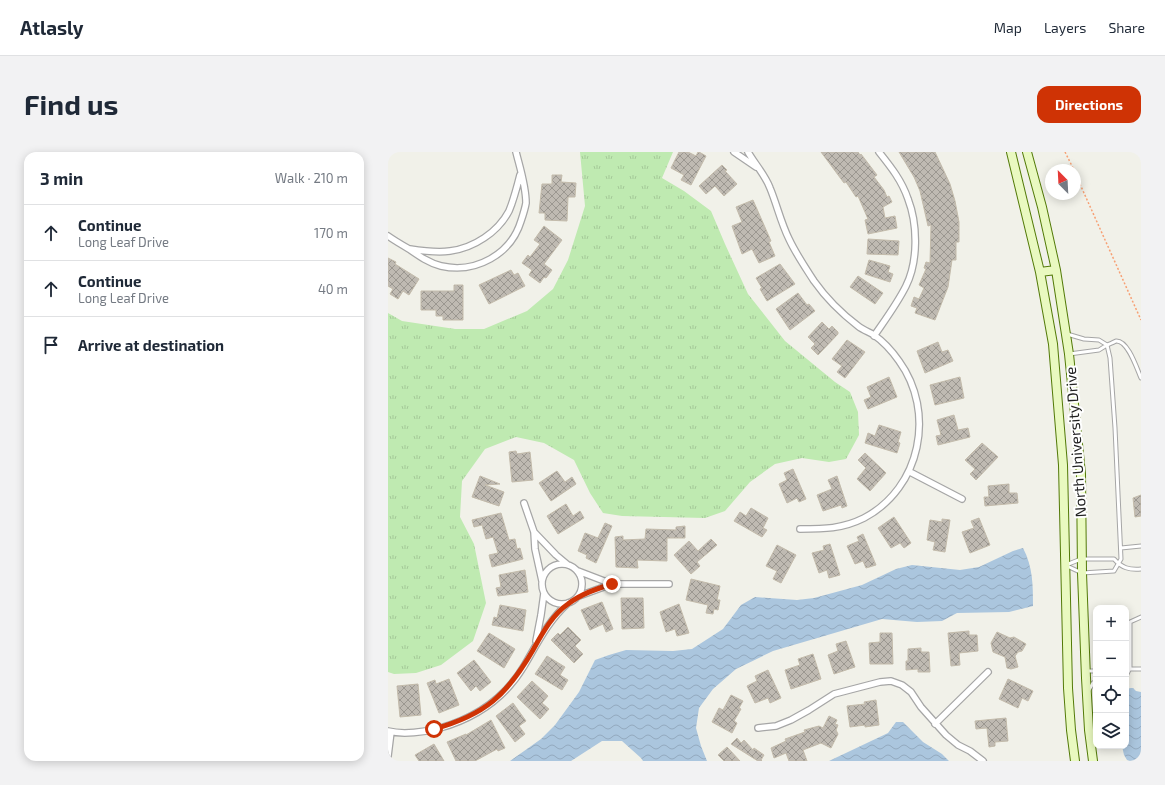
<!DOCTYPE html>
<html lang="en">
<head>
<meta charset="utf-8">
<style>
  :root { --surface:#fff; --page:#f2f2f3; --text:#1f2937; --muted:#747a83; --line:#e0e1e3; --accent:#cf3305 }
  body { margin:0; font-family:"Exo 2",sans-serif; background:var(--page); color:var(--text) }
  .controls { position:absolute; right:12px; bottom:12px; display:grid; overflow:hidden; border-radius:8px; box-shadow:0 2px 10px #0003 }
  .controls button { width:36px; height:36px; display:grid; place-items:center; padding:0; border:0; border-bottom:1px solid var(--line); background:var(--surface); color:var(--text); font:20px sans-serif }
  .compass { position:absolute; left:657px; top:12px; width:36px; height:36px; border-radius:50%; background:var(--surface); box-shadow:0 2px 10px #0003; rotate:336deg }
  .stop { position:absolute; width:12px; height:12px; margin:-9px; border:3px solid #cf3305; border-radius:50%; background:#fff }
  .stop.end { background:#cf3305; border-color:#fff; box-shadow:0 1px 4px #0008 }
  .list { margin:0; padding:0; list-style:none }
  h2 { display:flex; justify-content:space-between; align-items:center; height:52px; margin:0; padding:0 16px; font-size:17px }
  h2 small { font-size:13px; font-weight:400; color:var(--muted) }
  .list li { display:grid; grid-template-columns:26px 1fr auto; gap:12px; align-items:center; box-sizing:border-box; height:56px; padding:0 16px; border-top:1px solid var(--line) }
  .list b { display:block; font-size:15px; white-space:nowrap }
  .list p { margin:0; font-size:13px; white-space:nowrap; color:var(--muted) }
  .list em { font-size:13px; font-style:normal; color:var(--muted) }
  .icon { flex:none; width:22px; height:22px; fill:none; stroke:currentColor; stroke-width:2; stroke-linecap:round; stroke-linejoin:round }
  .map { position:relative; flex:none; width:753px; height:609px; overflow:hidden; border-radius:12px }
  header { display:flex; align-items:center; gap:24px; box-sizing:border-box; height:56px; padding:0 20px; background:var(--surface); border-bottom:1px solid var(--line) }
  header strong { font-size:19px }
  nav { display:flex; gap:22px; margin-inline-start:auto; font-size:14px }
  .intro { display:flex; align-items:center; justify-content:space-between; box-sizing:border-box; height:96px; padding:0 24px }
  h1 { margin:0; font-size:28px }
  .button { padding:10px 18px; border-radius:12px; background:var(--accent); color:#fff; font-size:14px; font-weight:700 }
  main { display:flex; gap:24px; padding:0 24px }
  aside { flex:1; background:var(--surface); border-radius:12px; box-shadow:0 2px 10px #0003 }
  .map>svg:first-child { display:block }
</style>
</head>
<body>
<header>
<strong>Atlasly</strong>
<nav><a>Map</a><a>Layers</a><a>Share</a></nav>
</header>
<div class="intro"><h1>Find us</h1><a class="button">Directions</a></div>
<main>
<aside>
<h2>3 min<small>Walk · 210 m</small></h2>
<ul class="list">
<li><svg class="icon" aria-label="ahead" viewBox="0 0 24 24"><path d="M12 20V5M6 11l6-6 6 6"/></svg><div><b>Continue</b><p>Long Leaf Drive</p></div><em>170 m</em></li>
<li><svg class="icon" aria-label="ahead" viewBox="0 0 24 24"><path d="M12 20V5M6 11l6-6 6 6"/></svg><div><b>Continue</b><p>Long Leaf Drive</p></div><em>40 m</em></li>
<li><svg class="icon" aria-label="arrive" viewBox="0 0 24 24"><path d="M6 21V4h12l-3 4 3 4H6"/></svg><div><b>Arrive at destination</b></div></li>
</ul>
</aside>
<div class="map">
<svg width="753" height="609" viewBox="0 0 753 609">
  <defs>
    <pattern id="grass-tufts" width="24" height="20" patternUnits="userSpaceOnUse"><rect width="24" height="20" fill="#bfeab1"/><path d="M3 7l-1-3M5 7V3M7 7l1-3M15 17l-1-3M17 17v-4M19 17l1-3" fill="none" stroke="#a4c898"/></pattern>
    <pattern id="water-waves" width="16" height="10" patternUnits="userSpaceOnUse"><rect width="16" height="10" fill="#abc6de"/><path d="M0 5q4-4 8 0t8 0" fill="none" stroke="#93aabe"/></pattern>
    <pattern id="building-cross-hatch" width="8" height="8" patternUnits="userSpaceOnUse"><rect width="8" height="8" fill="#bfbab2"/><path d="M0 0l8 8M0 8l8-8" fill="none" stroke="#9b9790"/></pattern>
  </defs>
  <rect width="100%" height="100%" fill="#f1f1e9"/>
  <path fill="url(#grass-tufts)" d="M192,0H285L274,26L296,39L323,59L337,92L360,142L397,189L447,230L462,240L470,260L471,283L458,307L441,310L414,306L387,312L362,330L337,359L317,366L234,364L215,361L202,341L186,308L156,291L128,285L97,297L74,329L72,365L86,392L98,451L85,489L53,513L28,521L6,522L0,520V161L14,169L67,177H96L139,159L165,137L180,108L197,54Z"/>
  <path fill="url(#water-waves)" d="M635,396C645,415 645,433 645,454L621,460L569,461L554,469L529,470L494,467L385,499L348,517L325,537L311,556L308,576L313,594L319,609H255L253,606L234,589H214L183,609H122L153,587L167,573L191,540L207,508L221,503L238,498L285,499L304,497L335,477L353,453L367,445L409,448L426,446L474,433L508,417L524,413L572,418L591,415L625,399Z
    M743,536H745L748,539L753,540V608L742,609L739,608L736,603L734,594H738V537Z
    M508,570H515L535,590L554,602L561,609H441L500,581Z"/>
  <path fill="url(#building-cross-hatch)" stroke="#c3bbab" d="M291,0H300L308,4L310,0H311L318,4L303,33L293,28L296,23L283,16Z
    M433,0H470L472,3L473,2L489,23L486,25L496,38L499,45L501,44L504,50L495,55L497,66L507,64L509,76L480,82L477,68L480,67L470,44L468,45L458,30L456,31Z
    M511,0H547L562,32L567,49L571,70V90H568V108H564L560,135L547,168L527,161L529,156L523,154L526,145L531,147L536,136L531,133L538,117L536,116L538,110L542,111L543,73L540,74L532,39L526,25Z
    M334,13L339,18L337,19L349,32L336,44L327,34L318,42L311,34Z
    M164,23H174L173,30L188,31L187,45H180L179,69L157,68V61H151L154,32H164Z
    M365,48L383,89L381,90L387,104L371,111L364,97L354,102L344,74L354,70L348,55Z
    M156,74L174,88L156,112L164,118L158,126L156,125L152,131L141,123L144,118L134,111L140,103L142,105L152,92L146,88Z
    M480,87L511,89L510,103L479,102Z
    M0,106L8,110L7,112L31,127L21,143L15,139L10,147L2,142L5,137L0,134Z
    M481,108L502,114L500,120L505,122L502,130L477,122Z
    M392,112L407,132L379,149L372,137L374,136L368,126Z
    M123,118L126,123L130,121L137,134L101,152L91,133Z
    M470,124L495,141L487,152L462,135Z
    M66,133H75V168H55V164H48V158H33V139H66Z
    M410,141L419,153L421,152L427,159L402,178L388,157Z
    M434,170L441,177L444,174L450,180V182L430,203L423,196L427,192L420,185Z
    M459,188L477,200L457,226L449,220L454,214L444,207Z
    M550,190L554,200L560,198L565,209L537,221L529,199Z
    M501,225L509,245L480,257L476,248L483,245L479,235Z
    M572,225L576,246L547,253L542,233Z
    M566,263L570,278L580,276L582,285L550,293L548,284L553,283L549,268Z
    M491,273L513,280L510,290L512,291L509,301L477,291L480,281L487,284Z
    M594,291L610,305L588,328L582,322L587,317L577,308Z
    M128,299L129,302L142,300L145,328L124,330L121,300Z
    M477,301L498,321L482,339L469,327L478,316L470,308Z
    M405,317L418,347L411,350L409,346L399,351L391,332L399,328L396,321Z
    M169,319L177,330L184,325L188,332L163,349L151,331Z
    M92,324L112,332L97,333L116,340L111,354L84,345Z
    M449,324L459,354L454,356L453,353L435,359L429,343L444,337L440,328Z
    M621,332V341H629L630,351L597,354L596,345H601L600,334Z
    M753,343V364L747,365L745,346Z
    M178,352L185,364L192,359L196,366L170,382L159,364Z
    M363,356L380,366L375,376L379,378L374,385L346,369L352,360L358,364Z
    M113,361L121,388L127,387L129,397L132,396L135,407L104,415L101,403L110,401L105,385L98,387L94,373L86,375L84,368Z
    M506,365L523,391L516,396L512,391L503,396L490,376Z
    M591,366L602,393L582,401L574,380L586,376L583,369Z
    M554,367L562,368L557,400L545,398L547,390L539,388L542,368L554,370Z
    M217,371L224,374L208,411L198,406L199,403L190,399L197,381L210,386Z
    M297,374V386H279V409L249,408L250,416L228,415L227,385L235,384V388L257,387L258,377L288,378V375Z
    M475,382L488,413L478,416L475,409L467,412L459,394L471,389L469,385Z
    M323,387L329,393L309,410L312,414L303,422L286,403L301,389L310,399Z
    M442,392L452,423L441,426L439,418L431,421L424,401L436,398L435,394Z
    M389,393L408,403L393,431L385,427L389,419L378,414Z
    M137,418L140,440L110,444L108,436L113,435L111,423Z
    M303,427L332,434L329,448H332L330,458L326,457L325,462L318,461L320,453L298,448Z
    M233,446H255L256,476L234,477Z
    M214,450L225,477L218,480L215,472L202,478L193,458Z
    M291,452L301,481L289,484L287,477L278,480L272,460Z
    M112,453L138,458L135,479L104,473L106,465L109,466Z
    M180,475L193,488L187,494L195,502L186,511L163,488L170,481L172,483Z
    M581,479V483H589L590,499L571,501L572,513L563,514L560,481Z
    M609,480L622,486L626,485L638,492L634,499L630,500L627,504L630,515L623,517L619,516L617,505L605,500L603,491Z
    M101,481L127,497L116,516L89,499Z
    M492,481H504L505,512H482L481,491L492,490Z
    M458,489L467,515L446,522L440,503L450,499L448,492Z
    M533,496V500H541L542,520H530V517L518,518V509H520V497Z
    M425,502L433,527L403,537L397,518L412,513L410,507Z
    M159,504L177,515L172,523L180,528L174,538L147,522Z
    M86,508L103,530L92,539L88,534L83,539L69,521Z
    M380,518L393,546L382,551L380,546L367,551L359,534L369,529L367,524Z
    M61,527L71,553L51,561L39,531L47,528L48,532Z
    M620,527L645,539L640,549L634,546L630,556L611,547Z
    M144,529L160,544L154,551L161,557L152,567L129,545Z
    M30,532L33,563L12,565L9,534Z
    M343,543L355,549L351,556L353,557L346,569L349,571L344,581L324,570L331,556L335,558Z
    M488,548L491,573L477,575V573L462,575L459,554L477,552L476,550Z
    M125,551L138,569L131,574L137,582L127,590L108,564Z
    M441,564L449,568L447,572L450,573L448,578L450,582L443,596L433,591L415,598L419,609H401L398,601L386,606L383,596L398,589L397,587L417,580L416,578L431,574L435,576Z
    M618,566L620,589L607,590V594L601,595L599,576L588,577L587,569Z
    M103,568L117,596L110,599L109,597L87,609H68L59,590L78,582V583Z
    M349,586L353,591L356,588L365,598L366,596L376,603L373,608L374,609H370L343,592Z
    M46,592L56,609H31L27,603Z
    M339,595L352,609H336L330,603Z"/>
  <g fill="none" stroke-linecap="round" stroke-linejoin="round">
    <defs>
      <path id="lane" d="M679,182L696,187L711,188L719,193L711,198L681,202
        M733,396L753,394
        M678,413L693,407H726C734,416 741,418 753,417
        M679,414L694,421L726,419L733,407L727,276L722,206L719,193C722,192 726,190 728,189C740,188 749,217 753,226
        M738,517H753
        M698,519H708
        M738,524L742,516V470L753,465
        M701,538L705,531L708,529"/>
      <path id="street" d="M346,0L368,15
        M360,0C367,12 377,23 382,36C389,53 393,71 401,87C408,102 417,115 426,129C438,146 453,161 470,174C475,178 481,180 486,183C496,190 504,199 511,209C548,260 533,336 476,366C454,377 436,377 412,377
        M0,84C7,89 14,93 21,97C31,104 41,111 53,114C88,122 123,102 133,69C135,63 137,57 138,51C138,34 132,16 128,0
        M22,97C35,99 49,101 62,99C86,96 110,80 121,59C126,47 129,35 132,23
        M486,184C497,168 509,152 518,134C530,110 530,73 520,47C514,29 503,15 491,0
        M522,320L574,347
        M136,351L146,380L147,397L154,429
        M146,380L168,403L180,413
        M154 432a20 20 0 1 1 40 0a20 20 0 1 1-40 0Z
        M190,419L224,432
        M191,444L224,432H281
        M148,489L153,463L156,441
        M547,572L600,520
        M370,576L388,574L403,568L421,558L446,542L492,530L503,529L514,533L523,540L533,555L558,583L570,593L582,599L595,609
        M0,579C15,583 37,580 52,576C87,566 117,546 136,514C149,492 160,469 180,451
        M0,604L3,580"/>
      <path id="secondary" d="M623,0L652,120L665,192L675,313L680,536L683,578L687,609
        M639,0L654,55L668,118L681,202L693,322L694,421L698,526L701,578L705,609
        M652,120L668,118"/>
    </defs>
    <use href="#lane" stroke="#a6a6a6" stroke-width="5"/>
    <use href="#street" stroke="#a6a6a6" stroke-width="8"/>
    <use href="#secondary" stroke="#537a08" stroke-width="10"/>
    <path stroke="#f7a074" stroke-width="1.5" stroke-dasharray="2 2" stroke-linecap="butt" d="M677,0L686,18
      M687,21L753,168"/>
    <use href="#lane" stroke="#fff" stroke-width="3"/>
    <use href="#street" stroke="#fff" stroke-width="5.5"/>
    <use href="#secondary" stroke="#e9f9c0" stroke-width="8"/>
  </g>
  <g fill="none" stroke-linecap="round" stroke-linejoin="round">
    <path stroke="#cf3305" stroke-width="5" d="M46,577C97,563 119,543 145,498C154,482 164,463 180,452C193,442 208,437 224,432"/>
  </g>
  <g text-anchor="middle" stroke-width="4" stroke-linejoin="round" paint-order="stroke">
    <g font-size="15" fill="#222" stroke="#fff">
      <text transform="translate(688 290) rotate(-94)" y="5">North University Drive</text>
    </g>
  </g>
</svg>
<div class="controls">
<button>+</button>
<button>−</button>
<button><svg class="icon" aria-label="locate" viewBox="0 0 24 24"><circle cx="12" cy="12" r="6"/><path d="M12 2v4M12 18v4M2 12h4M18 12h4"/></svg></button>
<button><svg class="icon" aria-label="layers" viewBox="0 0 24 24"><path d="M12 4l9 5-9 5-9-5zM3 14l9 5 9-5"/></svg></button>
</div>
<svg class="compass" viewBox="-18 -18 36 36"><path d="M0-13l5 13h-10z" fill="#e53935"/><path d="M0 13l5-13h-10z" fill="#747a83"/></svg>
<div class="stop" style="left:46px;top:577px"></div>
<div class="stop end" style="left:224px;top:432px"></div>
</div>
</main>
</body>
</html>
